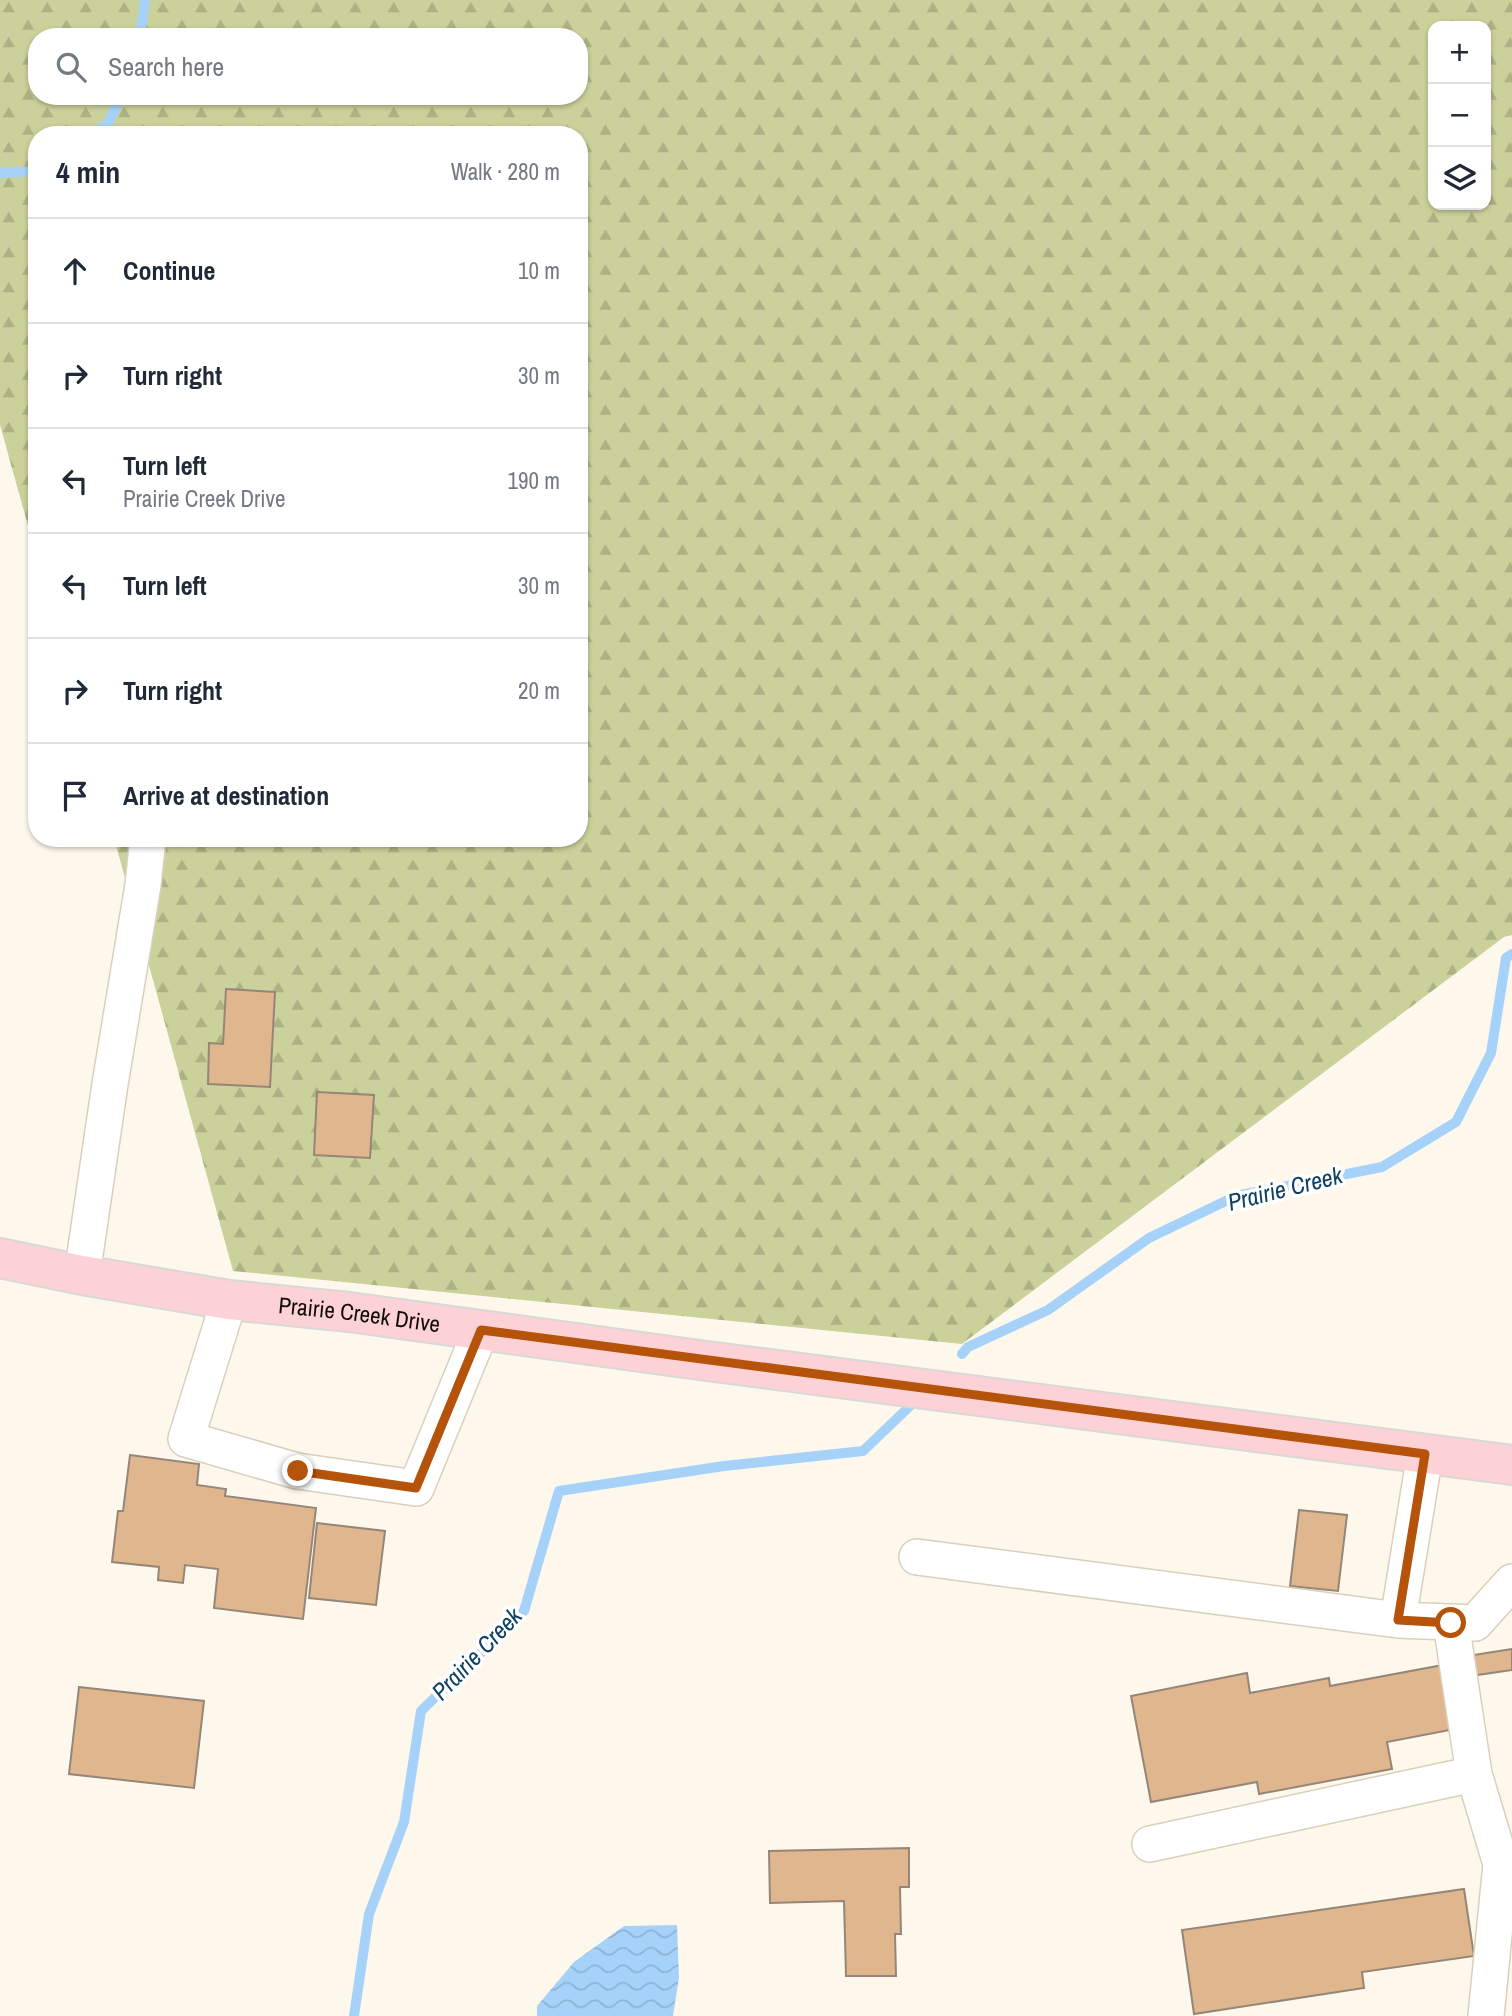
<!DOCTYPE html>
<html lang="en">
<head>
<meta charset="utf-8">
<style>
  :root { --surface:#fff; --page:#f2f2f3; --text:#1f2937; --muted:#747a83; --line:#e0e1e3 }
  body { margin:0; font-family:"Archivo Narrow",sans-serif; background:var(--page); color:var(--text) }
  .controls { position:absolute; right:21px; top:21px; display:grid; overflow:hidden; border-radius:14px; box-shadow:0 2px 5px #0004 }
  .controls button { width:63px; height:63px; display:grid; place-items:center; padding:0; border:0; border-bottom:2px solid var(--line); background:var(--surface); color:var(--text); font:35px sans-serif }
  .stop { position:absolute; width:21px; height:21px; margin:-16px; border:5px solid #b45309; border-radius:50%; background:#fff }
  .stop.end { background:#b45309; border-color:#fff; box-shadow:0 2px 7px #0008 }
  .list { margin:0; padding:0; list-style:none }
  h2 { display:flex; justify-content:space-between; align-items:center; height:91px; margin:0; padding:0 28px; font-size:30px }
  h2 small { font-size:23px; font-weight:400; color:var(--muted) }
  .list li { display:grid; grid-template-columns:46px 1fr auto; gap:21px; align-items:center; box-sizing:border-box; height:105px; padding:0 28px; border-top:2px solid var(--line) }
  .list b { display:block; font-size:26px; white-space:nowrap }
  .list p { margin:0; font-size:23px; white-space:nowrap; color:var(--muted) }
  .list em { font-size:23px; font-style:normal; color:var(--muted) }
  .icon { flex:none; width:38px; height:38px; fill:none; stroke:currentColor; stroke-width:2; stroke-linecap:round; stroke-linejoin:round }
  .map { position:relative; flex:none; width:1512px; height:2016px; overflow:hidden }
  .search { position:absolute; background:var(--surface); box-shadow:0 2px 5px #0004; left:28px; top:28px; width:560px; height:77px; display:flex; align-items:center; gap:18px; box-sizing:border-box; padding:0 24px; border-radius:28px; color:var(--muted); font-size:26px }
  .panel { position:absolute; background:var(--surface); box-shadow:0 2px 5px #0004; left:28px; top:126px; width:560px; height:721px; border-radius:28px }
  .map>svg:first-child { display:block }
</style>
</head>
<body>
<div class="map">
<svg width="1512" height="2016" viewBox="0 0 1512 2016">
  <defs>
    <pattern id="forest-firs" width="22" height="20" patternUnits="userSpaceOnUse" patternTransform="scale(1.75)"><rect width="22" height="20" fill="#cbd19b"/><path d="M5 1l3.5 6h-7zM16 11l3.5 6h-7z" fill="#adb284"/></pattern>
    <pattern id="water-waves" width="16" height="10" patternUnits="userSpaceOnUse" patternTransform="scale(1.75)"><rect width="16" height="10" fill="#a6d2f9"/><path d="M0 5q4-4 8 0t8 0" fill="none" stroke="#8eb3d4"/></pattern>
  </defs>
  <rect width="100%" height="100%" fill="#fef8ec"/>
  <path fill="url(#forest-firs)" fill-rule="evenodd" d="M0,0H1512V935L1504,937L962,1344L233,1271L114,838H579V135H37V558L0,425ZM1433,26H1486V205H1433ZM37,37H579V96H37Z"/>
  <path fill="url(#water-waves)" d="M677,1925L679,1978L673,2016H537V2006L574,1962L624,1926Z"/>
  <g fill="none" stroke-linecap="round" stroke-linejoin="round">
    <path stroke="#a6d2f9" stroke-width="10" d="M140,37L145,0
      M92,135L108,123L121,96
      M0,173L37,171
      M962,1354L968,1347L1048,1310L1149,1238L1236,1196L1382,1167L1456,1122L1491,1053L1506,958L1512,954
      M354,2016L369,1914L404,1822L421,1711L524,1611L559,1491L724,1466L863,1451L911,1405"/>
  </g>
  <path fill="#dfb68e" stroke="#958677" stroke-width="2" d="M226,989L275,992L270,1087L208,1084L209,1043L223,1044Z
    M317,1092L374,1095L370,1158L314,1155Z
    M130,1455L199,1464L197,1485L226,1489L225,1496L316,1508L303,1619L214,1608L218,1569L185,1565L183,1583L158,1580L159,1567L112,1562L118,1511H123Z
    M1299,1510L1347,1515L1338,1591L1290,1586Z
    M317,1523L385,1531L376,1605L309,1598Z
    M1512,1649V1670L1470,1676L1467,1656Z
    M1443,1665L1455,1729L1387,1742L1392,1769L1259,1794L1257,1782L1151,1802L1131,1696L1247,1673L1250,1693L1329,1678L1330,1686Z
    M79,1687L204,1701L194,1788L69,1774Z
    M909,1848V1887H900L901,1934H895L896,1976H846L844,1901L770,1903L769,1851Z
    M1464,1889L1474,1956L1362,1972L1364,1988L1194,2014L1182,1930Z"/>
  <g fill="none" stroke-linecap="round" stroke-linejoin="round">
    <defs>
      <path id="minor" d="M82,1275L110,1084L143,885L148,838
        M229,1300L186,1439L297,1471L416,1488L481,1330
        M1425,1454L1398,1620L1475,1623L1512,1582
        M917,1557L1398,1620
        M1451,1623L1474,1774L1501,1864
        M1150,1844L1474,1774
        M1486,2016L1501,1864H1512"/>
      <g id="major">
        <path id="s1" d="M0,1258L82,1275L229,1300L349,1312L692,1359L1512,1465"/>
      </g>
    </defs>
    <use href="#minor" stroke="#d9d0bc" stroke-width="38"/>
    <use href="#major" stroke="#d9d8d7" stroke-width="42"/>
    <use href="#minor" stroke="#fff" stroke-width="35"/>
    <use href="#major" stroke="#fdd2d7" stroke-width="38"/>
  </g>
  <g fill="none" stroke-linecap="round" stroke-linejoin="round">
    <path stroke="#b45309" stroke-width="9" d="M298,1471L416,1488L481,1330L1425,1454L1398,1620L1451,1623"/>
  </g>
  <g text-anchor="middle" stroke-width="7" stroke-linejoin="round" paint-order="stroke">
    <g font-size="23" fill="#100d07" stroke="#fff">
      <text dy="8" stroke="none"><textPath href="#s1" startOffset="364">Prairie Creek Drive</textPath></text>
    </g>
    <g font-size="24" font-style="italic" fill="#0e4064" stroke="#fff">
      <text transform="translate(1285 1189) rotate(-14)" y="8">Prairie Creek</text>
      <text transform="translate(477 1654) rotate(-46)" y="8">Prairie Creek</text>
    </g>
  </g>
</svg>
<div class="controls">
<button>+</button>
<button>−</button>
<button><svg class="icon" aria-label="layers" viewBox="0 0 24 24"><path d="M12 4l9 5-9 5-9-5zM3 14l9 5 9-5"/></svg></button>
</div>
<div class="stop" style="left:1451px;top:1623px"></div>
<div class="stop end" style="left:298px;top:1471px"></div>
<div class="search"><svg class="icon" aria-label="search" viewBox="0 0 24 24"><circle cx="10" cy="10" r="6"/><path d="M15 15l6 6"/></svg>Search here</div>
<section class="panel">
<h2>4 min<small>Walk · 280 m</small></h2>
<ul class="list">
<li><svg class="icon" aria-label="ahead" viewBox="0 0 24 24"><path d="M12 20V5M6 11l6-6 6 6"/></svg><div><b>Continue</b></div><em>10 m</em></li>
<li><svg class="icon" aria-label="right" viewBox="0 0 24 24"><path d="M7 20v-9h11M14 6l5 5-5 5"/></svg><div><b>Turn right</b></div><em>30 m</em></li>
<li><svg class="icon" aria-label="left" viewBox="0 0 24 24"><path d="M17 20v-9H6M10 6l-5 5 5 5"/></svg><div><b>Turn left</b><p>Prairie Creek Drive</p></div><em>190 m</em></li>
<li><svg class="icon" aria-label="left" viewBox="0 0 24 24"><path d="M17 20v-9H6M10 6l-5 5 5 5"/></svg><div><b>Turn left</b></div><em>30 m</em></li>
<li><svg class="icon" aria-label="right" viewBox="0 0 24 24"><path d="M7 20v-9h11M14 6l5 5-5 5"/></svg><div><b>Turn right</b></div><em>20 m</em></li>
<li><svg class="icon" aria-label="arrive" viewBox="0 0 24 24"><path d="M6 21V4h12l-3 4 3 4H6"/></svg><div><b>Arrive at destination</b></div></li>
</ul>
</section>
</div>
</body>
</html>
